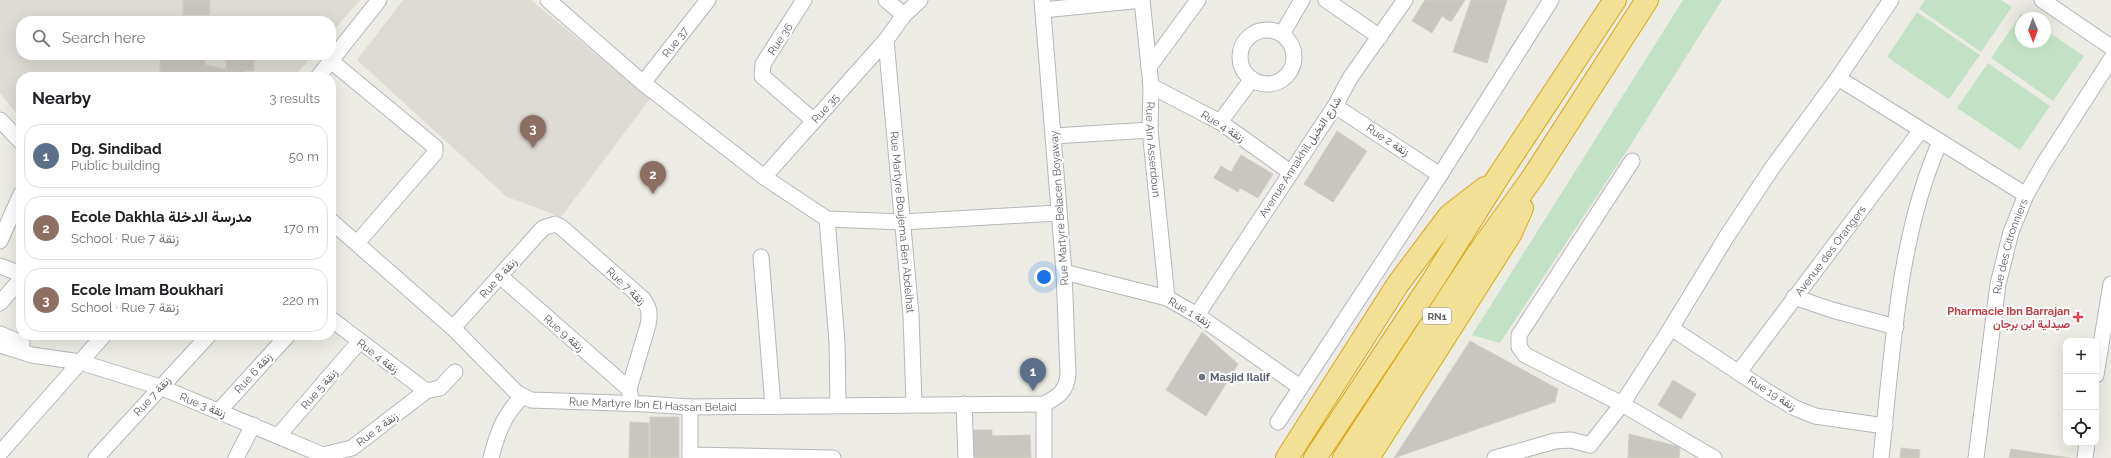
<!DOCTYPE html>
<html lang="en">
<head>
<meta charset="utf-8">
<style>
  :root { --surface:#fff; --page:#f6f6f6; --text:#202124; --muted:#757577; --line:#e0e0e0; --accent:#d93025 }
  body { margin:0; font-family:Raleway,Vazirmatn,sans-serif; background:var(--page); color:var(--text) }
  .controls { position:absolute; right:12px; bottom:12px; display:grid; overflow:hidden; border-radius:8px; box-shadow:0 4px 16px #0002 }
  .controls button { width:36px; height:36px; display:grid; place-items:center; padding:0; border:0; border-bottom:1px solid var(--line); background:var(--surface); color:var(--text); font:20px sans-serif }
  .compass { position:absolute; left:2015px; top:12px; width:36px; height:36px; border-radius:50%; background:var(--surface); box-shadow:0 4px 16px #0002; rotate:179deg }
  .you { position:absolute; left:1044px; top:277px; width:14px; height:14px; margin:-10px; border:3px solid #fff; border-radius:50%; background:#1a73e8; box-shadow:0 0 0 6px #1a73e833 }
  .badge { display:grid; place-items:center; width:26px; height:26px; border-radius:50%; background:var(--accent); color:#fff; font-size:13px; font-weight:700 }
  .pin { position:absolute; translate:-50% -33px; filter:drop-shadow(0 1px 2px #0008) }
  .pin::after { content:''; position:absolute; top:21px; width:14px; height:12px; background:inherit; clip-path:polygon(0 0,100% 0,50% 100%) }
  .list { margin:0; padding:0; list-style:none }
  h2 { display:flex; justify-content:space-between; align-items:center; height:52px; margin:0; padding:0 16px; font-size:17px }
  h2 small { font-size:13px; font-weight:400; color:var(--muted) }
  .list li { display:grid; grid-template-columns:26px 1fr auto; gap:12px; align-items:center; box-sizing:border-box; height:64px; margin:0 8px 8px; padding:0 8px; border:1px solid var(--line); border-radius:16px }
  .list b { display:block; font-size:15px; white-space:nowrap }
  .list p { margin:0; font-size:13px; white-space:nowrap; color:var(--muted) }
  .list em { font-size:13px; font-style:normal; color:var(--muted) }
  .icon { flex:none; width:22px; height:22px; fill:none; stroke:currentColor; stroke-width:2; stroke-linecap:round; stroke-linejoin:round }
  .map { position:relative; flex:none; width:2111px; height:458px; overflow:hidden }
  .search { position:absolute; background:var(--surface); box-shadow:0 4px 16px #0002; left:16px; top:16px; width:320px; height:44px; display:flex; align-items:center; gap:10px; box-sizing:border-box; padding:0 14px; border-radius:16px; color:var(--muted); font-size:15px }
  .panel { position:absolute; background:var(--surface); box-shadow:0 4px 16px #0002; left:16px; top:72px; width:320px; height:268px; border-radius:16px }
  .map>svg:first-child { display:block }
</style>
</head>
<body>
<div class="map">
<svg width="2111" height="458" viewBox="0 0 2111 458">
  <rect width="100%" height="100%" fill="#edece4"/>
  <path fill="#dddbd3" d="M0,0H360L331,34V21H21V55H313L294,77H21V119L0,93Z
    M403,0H531L650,99L561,217L507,197L357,60Z"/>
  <path fill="#c3e2c5" d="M1683,0H1722L1628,149L1500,343L1472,335Z
    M1925,0H2001L2012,7L1981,52L1919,9Z
    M1917,12L1980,55L1949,99L1887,57Z
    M2021,14L2028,18H2021V42H2045V30L2084,56L2053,101L1991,58Z
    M1988,63L2050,106L2020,150L1957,108Z"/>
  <path fill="#c9c6c1" stroke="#d1cec3" d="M183,0H210V15H183Z
    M1425,0H1465L1451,22L1442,16L1432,33L1412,21Z
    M1471,0H1507L1487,63L1453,52Z
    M226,20H254V21H226Z
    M205,55V65L226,69V77H160V56Z
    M226,55H254V71H245V77H226Z
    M1337,131L1367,151L1333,202L1304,184Z
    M1241,155L1273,174L1258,198L1240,188L1238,192L1214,178L1221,166L1231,172Z
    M1202,332L1238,364L1206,416L1166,390Z
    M1470,341L1558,389L1555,402L1394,458Z
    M1673,380L1696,394L1681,419L1658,405Z
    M650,417H679V458H650Z
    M630,422L649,423V458H629Z
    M973,430H992V436L1030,435L1031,458H973Z
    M1629,434L1680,447L1679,458H1628Z
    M1901,448L1920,450L1919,458H1900Z
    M2011,449L2070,458H2009Z"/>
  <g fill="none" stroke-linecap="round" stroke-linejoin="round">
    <defs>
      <g id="minor">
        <path d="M548,0L643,83L764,177L827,219L903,222L1058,213"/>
        <path d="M804,0L763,64L762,76L813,120"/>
        <path d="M886,0L904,15"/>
        <path id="s1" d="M1142,0L1151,86L1150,130L1167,298"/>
        <path d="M1326,0L1380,37"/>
        <path d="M2042,0L2111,47"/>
        <path d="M1043,10L1142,0"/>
        <circle cx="1267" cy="57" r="27"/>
        <path d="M1282,34L1302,0"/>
        <path id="s2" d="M886,40L911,315L914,404"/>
        <path d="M331,61L435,147V153L357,243"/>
        <path d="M1149,67L1198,0"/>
        <path d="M318,77L379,0"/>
        <path d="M1838,78L2026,195"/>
        <path id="s3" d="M643,83L708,0"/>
        <path d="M1151,86L1220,122L1290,172"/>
        <path d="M1335,106L1440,175"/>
        <path d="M0,120L21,142"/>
        <path d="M1220,122L1252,79"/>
        <path d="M1054,136L1150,130"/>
        <path d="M1632,161L1519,335V347L1525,355L1622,404L1714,458"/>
        <path id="s4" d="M764,177L886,40L904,15L920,0"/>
        <path d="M827,219L837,342L838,405"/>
        <path id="s5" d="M331,221L453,328L517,393L531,400L646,404L690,407L1044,404C1058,397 1067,391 1068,374L1064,272L1042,0"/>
        <path d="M0,241L21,194"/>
        <path d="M761,257L773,406"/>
        <path d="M0,266L21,274"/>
        <path d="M1064,272L1167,298L1197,315L1300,387"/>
        <path d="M500,276L629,389"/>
        <path d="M1794,297L1832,310L1896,327"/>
        <path d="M0,303L21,279"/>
        <path d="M1197,315L1335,106L1350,78L1405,0"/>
        <path d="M331,319L426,391"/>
        <path d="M453,328L543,228L555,224L561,227L643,299C650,308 650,314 648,325L629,389L632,404"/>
        <path d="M1671,328L1768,392L1795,408L1815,416L1885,426"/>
        <path d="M0,334L22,343"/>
        <path d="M0,345L32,355L80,362L160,387L323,455L352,448L426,391L440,388L455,372"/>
        <path id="s6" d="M1739,372L1921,130"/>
        <path d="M2096,375L2111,284"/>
        <path d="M964,404L966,458"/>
        <path d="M1044,404V458"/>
        <path d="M219,411L288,335"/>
        <path d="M1278,422L1440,175L1551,0"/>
        <path d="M278,436L359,342"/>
        <path d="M1590,445L1622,404L1671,328L1727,236L1772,168L1838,78L1891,0"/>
        <path d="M0,453L104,335"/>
        <path d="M690,455L833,458"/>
        <path d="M96,458L209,335"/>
        <path d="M236,458L253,425"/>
        <path d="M491,458C497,434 504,414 522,397"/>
        <path d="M690,458V407"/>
        <path d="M1495,458L1555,441L1571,440L1590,445"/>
        <path d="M1881,458C1892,357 1898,235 1940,142"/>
        <path id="s7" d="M1976,458L1998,284L2011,232L2026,195L2043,165L2111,59"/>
        <path d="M2085,458L2087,443"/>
      </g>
      <path id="highway" d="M1287,458L1398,284L1449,216L1485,188
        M1315,458L1432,282L1498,177L1615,0
        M1344,458L1477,255L1533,177L1647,0
        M1368,458L1511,233L1522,208"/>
    </defs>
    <use href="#minor" stroke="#b5b6ba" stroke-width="17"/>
    <use href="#highway" stroke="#d9a818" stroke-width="24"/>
    <use href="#minor" stroke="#fff" stroke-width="15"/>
    <use href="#highway" stroke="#f2e097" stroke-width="22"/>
  </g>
  <path fill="#e0444e" stroke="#fff" stroke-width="1.5" d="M2076 311h4v4h4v4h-4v4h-4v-4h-4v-4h4z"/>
  <circle fill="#6b7280" stroke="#fff" stroke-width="1.5" cx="1202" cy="377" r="4"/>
  <g text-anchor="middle" stroke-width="4" stroke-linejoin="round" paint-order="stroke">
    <rect fill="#fff" stroke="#8d8f92" stroke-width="1" x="1423" y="308" width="28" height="16" rx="3"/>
    <g font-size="10" font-weight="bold" fill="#5c5f63">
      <text x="1437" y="320">RN1</text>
    </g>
    <g font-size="11" fill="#5c5f63" stroke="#fff">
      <text transform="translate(780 39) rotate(-56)" y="4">Rue 36</text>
      <text dy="4" stroke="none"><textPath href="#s3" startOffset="52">Rue 37</textPath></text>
      <text dy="4" stroke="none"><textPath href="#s4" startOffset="92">Rue 35</textPath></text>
      <text transform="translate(1223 126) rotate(32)" y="4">Rue 4 زنقة</text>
      <text transform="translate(1388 140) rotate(33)" y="4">Rue 2 زنقة</text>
      <text dy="4" stroke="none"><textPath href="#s1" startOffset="150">Rue Ain Asserdoun</textPath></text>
      <text transform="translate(1300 157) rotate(-57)" y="4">Avenue Annakhil شارع النخيل</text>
      <text transform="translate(1059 208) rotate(-94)" y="4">Rue Martyre Belacen Boyaway</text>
      <text dy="4" stroke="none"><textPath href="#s2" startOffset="183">Rue Martyre Boujema Ben Abdelhat</textPath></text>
      <text dy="4" stroke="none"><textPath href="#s7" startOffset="215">Rue des Citronniers</textPath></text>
      <text dy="4" stroke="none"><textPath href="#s6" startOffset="152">Avenue des Orangers</textPath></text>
      <text transform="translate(498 278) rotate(-48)" y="4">Rue 8 زنقة</text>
      <text transform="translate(626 286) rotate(43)" y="4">Rue 7 زنقة</text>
      <text transform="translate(1190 312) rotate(30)" y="4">Rue 1 زنقة</text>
      <text transform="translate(564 333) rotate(41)" y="4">Rue 9 زنقة</text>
      <text transform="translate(378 356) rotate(37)" y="4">Rue 4 زنقة</text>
      <text transform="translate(253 373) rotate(-48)" y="4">Rue 6 زنقة</text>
      <text transform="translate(319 389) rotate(-49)" y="4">Rue 5 زنقة</text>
      <text transform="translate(1772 393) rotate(32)" y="4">Rue 19 زنقة</text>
      <text transform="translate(152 396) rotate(-48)" y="4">Rue 7 زنقة</text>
      <text dy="4" stroke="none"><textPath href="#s5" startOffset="391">Rue Martyre Ibn El Hassan Belaid</textPath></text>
      <text transform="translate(203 405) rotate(22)" y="4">Rue 3 زنقة</text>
      <text transform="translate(377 429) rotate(-37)" y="4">Rue 2 زنقة</text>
    </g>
    <g font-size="11" font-weight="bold" fill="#be3a42" stroke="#fff" text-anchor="end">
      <text x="2070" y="315">Pharmacie Ibn Barrajan<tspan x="2070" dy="13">صيدلية ابن برجان</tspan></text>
    </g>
    <g font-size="11" font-weight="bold" fill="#5b616d" stroke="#fff" text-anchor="start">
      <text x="1210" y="381">Masjid Ilalif</text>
    </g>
  </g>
</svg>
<div class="controls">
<button>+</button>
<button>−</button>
<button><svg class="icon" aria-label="locate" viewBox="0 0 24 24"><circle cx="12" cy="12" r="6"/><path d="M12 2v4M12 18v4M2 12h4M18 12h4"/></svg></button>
</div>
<svg class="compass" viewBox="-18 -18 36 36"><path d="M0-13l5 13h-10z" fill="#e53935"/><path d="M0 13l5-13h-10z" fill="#757577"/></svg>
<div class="you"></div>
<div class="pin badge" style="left:1033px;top:391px;background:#5c6f8a">1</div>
<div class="pin badge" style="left:653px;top:194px;background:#8d6e63">2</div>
<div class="pin badge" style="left:533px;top:148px;background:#8d6e63">3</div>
<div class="search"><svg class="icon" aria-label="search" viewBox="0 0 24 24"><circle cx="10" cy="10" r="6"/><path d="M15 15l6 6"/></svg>Search here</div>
<section class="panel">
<h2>Nearby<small>3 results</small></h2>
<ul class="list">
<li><span class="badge" style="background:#5c6f8a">1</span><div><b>Dg. Sindibad</b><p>Public building</p></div><em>50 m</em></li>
<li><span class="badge" style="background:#8d6e63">2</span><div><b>Ecole Dakhla مدرسة الدخلة</b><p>School · Rue 7 زنقة</p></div><em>170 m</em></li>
<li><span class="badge" style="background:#8d6e63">3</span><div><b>Ecole Imam Boukhari</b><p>School · Rue 7 زنقة</p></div><em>220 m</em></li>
</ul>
</section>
</div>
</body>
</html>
